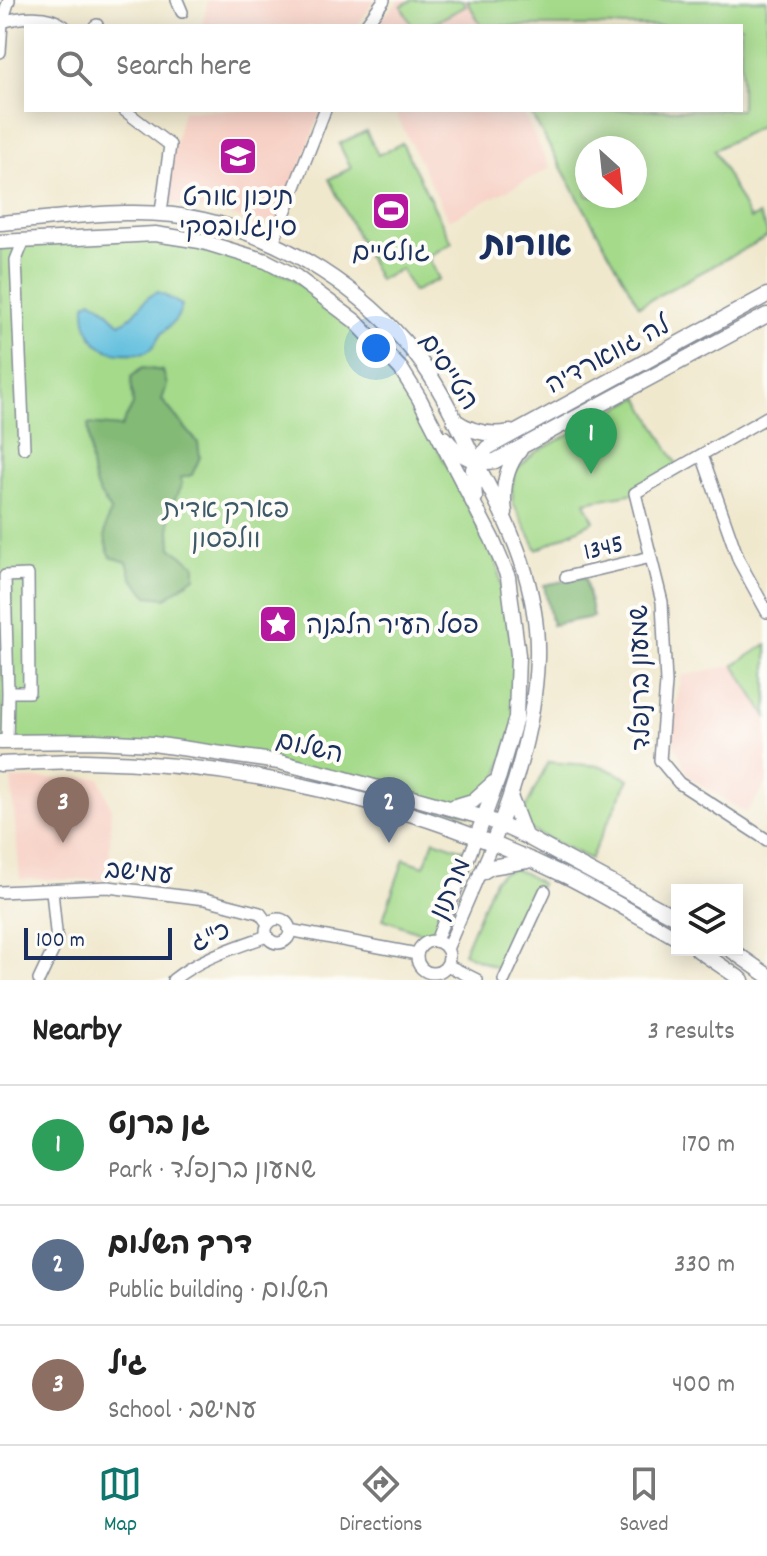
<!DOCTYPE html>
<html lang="en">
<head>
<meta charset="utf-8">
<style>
  :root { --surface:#fff; --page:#f2f2f2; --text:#222; --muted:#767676; --line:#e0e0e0; --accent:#0f766e }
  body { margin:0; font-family:Dekko,"Playpen Sans Hebrew",sans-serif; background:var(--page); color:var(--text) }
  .controls { position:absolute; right:24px; bottom:24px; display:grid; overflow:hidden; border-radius:0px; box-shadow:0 4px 20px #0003 }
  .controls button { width:72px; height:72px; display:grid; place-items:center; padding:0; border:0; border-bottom:2px solid var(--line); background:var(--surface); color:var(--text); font:40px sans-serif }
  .compass { position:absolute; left:575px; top:136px; width:72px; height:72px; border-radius:50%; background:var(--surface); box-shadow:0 4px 20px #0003; rotate:153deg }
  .scale { position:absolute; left:24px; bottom:20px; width:148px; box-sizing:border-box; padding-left:8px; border:4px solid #1b2f5e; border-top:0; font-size:22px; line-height:28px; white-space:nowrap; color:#1b2f5e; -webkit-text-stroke:6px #fdfcf7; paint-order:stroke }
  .you { position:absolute; left:376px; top:348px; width:28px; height:28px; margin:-20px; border:6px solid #fff; border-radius:50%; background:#1a73e8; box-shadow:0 0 0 12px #1a73e833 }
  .badge { display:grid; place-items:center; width:52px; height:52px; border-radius:50%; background:var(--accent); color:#fff; font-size:26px; font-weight:700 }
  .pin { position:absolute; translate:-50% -66px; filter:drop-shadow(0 2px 4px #0008) }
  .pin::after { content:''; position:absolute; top:42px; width:28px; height:24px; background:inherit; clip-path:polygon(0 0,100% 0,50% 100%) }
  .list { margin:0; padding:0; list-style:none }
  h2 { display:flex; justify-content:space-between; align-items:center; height:104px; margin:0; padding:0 32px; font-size:34px }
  h2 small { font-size:26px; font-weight:400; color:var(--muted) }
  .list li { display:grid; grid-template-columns:52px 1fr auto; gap:24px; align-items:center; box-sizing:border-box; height:120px; padding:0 32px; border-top:2px solid var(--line) }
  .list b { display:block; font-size:30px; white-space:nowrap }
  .list p { margin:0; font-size:26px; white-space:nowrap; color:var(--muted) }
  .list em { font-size:26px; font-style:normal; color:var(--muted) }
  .icon { flex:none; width:44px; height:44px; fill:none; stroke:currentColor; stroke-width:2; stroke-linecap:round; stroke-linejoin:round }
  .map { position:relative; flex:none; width:767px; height:980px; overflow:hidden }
  .search { position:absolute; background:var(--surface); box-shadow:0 4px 20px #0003; left:24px; right:24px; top:24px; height:88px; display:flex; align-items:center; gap:20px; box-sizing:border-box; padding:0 28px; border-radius:0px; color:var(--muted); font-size:30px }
  .sheet { height:464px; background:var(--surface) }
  nav { display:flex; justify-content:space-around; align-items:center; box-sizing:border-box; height:112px; border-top:2px solid var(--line); background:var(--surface); font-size:22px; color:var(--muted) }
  nav a { display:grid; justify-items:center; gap:4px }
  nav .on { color:var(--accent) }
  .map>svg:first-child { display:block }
</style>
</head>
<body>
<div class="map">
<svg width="767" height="980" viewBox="0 0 767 980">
  <rect width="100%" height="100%" fill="#fdfcf7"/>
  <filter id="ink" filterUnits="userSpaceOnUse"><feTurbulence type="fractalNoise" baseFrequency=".0125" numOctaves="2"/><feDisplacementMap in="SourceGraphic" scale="16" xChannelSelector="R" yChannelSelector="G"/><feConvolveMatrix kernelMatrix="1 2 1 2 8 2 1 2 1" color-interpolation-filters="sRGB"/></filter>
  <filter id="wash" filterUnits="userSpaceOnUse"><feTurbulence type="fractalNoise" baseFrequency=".006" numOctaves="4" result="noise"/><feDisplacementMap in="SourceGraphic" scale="32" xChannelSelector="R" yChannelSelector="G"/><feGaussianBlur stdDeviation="1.8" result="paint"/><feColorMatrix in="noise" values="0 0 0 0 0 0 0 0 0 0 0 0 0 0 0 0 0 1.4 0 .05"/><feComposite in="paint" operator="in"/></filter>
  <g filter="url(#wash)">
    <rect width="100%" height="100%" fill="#f0e8cd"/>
    <path fill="#f7d1c6" d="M208,0H375L357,26H202Z
      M399,0H468L481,26H376Z
      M183,110H321L279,226L162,201Z
      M394,110H522L550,168L449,220Z
      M734,665L767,717V783L746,813L689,777L675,746L671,726L682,676Z
      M100,778L111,808L109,880L20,879L11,779Z"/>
    <path fill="#a4da8a" stroke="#608474" stroke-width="2" fill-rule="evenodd" d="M412,0H463L466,6L428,26H412L401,6Z
      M467,0H767V123L714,150L750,219L759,215L767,231V237L639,306L529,110H741V26H481ZM587,148H635V196H587Z
      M366,131L378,155L402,143L452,243L428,256L439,279L413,292L401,269L379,280L329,179L351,168L339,144Z
      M157,237L215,248L291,277L352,324L397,369L497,563L514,657L516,718L485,818L217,751L0,743V246Z
      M639,397L679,468L635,493L585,502L594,521L537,550L513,503L512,487L515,471L536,452Z
      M767,644V717L734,665Z
      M548,762L601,766L629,779L590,859L518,824Z
      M434,840L464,850L432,937L383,919L404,859L424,866Z
      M513,869L526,874L541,884L501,970L463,953L494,880L502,873Z"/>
    <path fill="#83ba76" stroke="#4f746a" stroke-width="2" d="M142,368L163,371L167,385L162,400L198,443L200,457L192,475L180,478L182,484L169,512L171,548L195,565V577L166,598L148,596L132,578L127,562L111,557C103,541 103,527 111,511C107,503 100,497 97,489C89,469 90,446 88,424L121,427L133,405L131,377Z
      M585,577L593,617L552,625L544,585Z"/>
    <path fill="#5ebedd" stroke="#3c769e" stroke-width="2" d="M158,292L182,305C178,319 174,322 165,330C157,336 155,350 145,353C141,354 136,353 132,353C99,356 84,336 85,304L91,300C103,303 110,316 120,323C138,318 141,297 158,292Z"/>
  </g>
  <g filter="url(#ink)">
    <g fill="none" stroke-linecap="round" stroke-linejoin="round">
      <defs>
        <path id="minor" d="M177,0L182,12
          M2,22C21,16 48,14 64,26
          M95,26L97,25
          M365,26L384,0
          M0,52L2,22L9,0
          M124,110L170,145L161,212
          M273,243L325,110
          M767,417L635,493L662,602L666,683L660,760L679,783L767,840
          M24,448L16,260L24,240
          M702,455L739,561L767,612
          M566,577L651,557
          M7,742L8,692H29L28,575L5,576L8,692
          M0,892L108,887L205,899L260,913L268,924
          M266 931a12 12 0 1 1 24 0a12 12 0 1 1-24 0Z
          M289,930L417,954
          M417 957a16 16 0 1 1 32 0a16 16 0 1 1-32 0Z
          M436,941L476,839
          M447,949L492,845
          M447,965L477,980
          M39,980L57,942L52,891
          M173,980C200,958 234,948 267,936
          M504,980L545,891"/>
        <path id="major" d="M0,223C67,218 138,205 204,220C286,239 363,289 415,354C442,388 460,431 480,470C512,529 539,589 537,658C535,722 516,786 492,845
          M0,242L155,234L200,241L266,261L295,276L355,321L401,369L419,398L492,539L508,577L518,655L516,718L499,776L476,839
          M454,420C471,432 490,436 510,432
          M445,438C458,455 474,465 495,461L767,315
          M475,498L473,469L487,448L767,295
          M505,513C502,491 505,468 520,450
          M0,742L95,741L153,744L279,762L335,776L485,818L525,836L677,918
          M0,764C28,763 57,761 85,761C249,763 418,804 566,876C604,895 640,917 677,938
          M511,799L525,836
          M453,807L473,801L493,783
          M481,873L491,867L527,861
          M698,950L742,980
          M731,950L767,975"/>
      </defs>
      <use href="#minor" stroke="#868c96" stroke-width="14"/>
      <use href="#major" stroke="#868c96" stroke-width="17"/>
      <use href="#minor" stroke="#fff" stroke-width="11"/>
      <use href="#major" stroke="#fff" stroke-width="14"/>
    </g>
  </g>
  <defs>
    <symbol id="school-square" viewBox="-11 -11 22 22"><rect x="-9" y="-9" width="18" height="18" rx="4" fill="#b5179e" stroke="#fdfcf7"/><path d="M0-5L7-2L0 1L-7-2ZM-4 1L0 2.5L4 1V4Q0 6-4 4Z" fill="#fff"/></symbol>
    <symbol id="stadium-square" viewBox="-11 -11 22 22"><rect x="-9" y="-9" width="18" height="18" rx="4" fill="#b5179e" stroke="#fdfcf7"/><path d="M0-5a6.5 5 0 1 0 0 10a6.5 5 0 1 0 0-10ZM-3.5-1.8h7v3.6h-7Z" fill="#fff"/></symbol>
    <symbol id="sight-square" viewBox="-11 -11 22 22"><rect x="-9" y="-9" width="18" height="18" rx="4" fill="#b5179e" stroke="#fdfcf7"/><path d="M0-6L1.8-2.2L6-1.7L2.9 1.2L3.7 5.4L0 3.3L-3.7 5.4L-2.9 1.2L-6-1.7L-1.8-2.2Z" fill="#fff"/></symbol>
  </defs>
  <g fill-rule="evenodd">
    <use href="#school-square" x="216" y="134" width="44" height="44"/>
    <use href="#stadium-square" x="369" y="189" width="44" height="44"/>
    <use href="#sight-square" x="256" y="602" width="44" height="44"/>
  </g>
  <g text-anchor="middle" stroke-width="8" stroke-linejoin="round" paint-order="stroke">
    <g font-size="26" fill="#1b2f5e" stroke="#fdfcf7">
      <text x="238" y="205">תיכון אורט<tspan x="238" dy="30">סינגלובסקי</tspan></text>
      <text x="391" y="260">גולטיים</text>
      <text x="306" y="633" text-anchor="start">פסל העיר הלבנה</text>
    </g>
    <g font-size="26" fill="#1b2f5e" stroke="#fdfcf7">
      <text transform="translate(607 354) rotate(-28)" y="9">לה גווארדיה</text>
      <text transform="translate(450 371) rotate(57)" y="9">הטייסים</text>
      <text transform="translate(603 546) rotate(-14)" y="9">1345</text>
      <text transform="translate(639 678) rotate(-91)" y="9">שמעון ברנפלד</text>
      <text transform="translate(310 746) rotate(13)" y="9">השלום</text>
      <text transform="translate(139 871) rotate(5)" y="9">עמישב</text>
      <text transform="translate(449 888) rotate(-66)" y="9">מרתון</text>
      <text transform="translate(210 935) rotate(-23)" y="9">כ"ג</text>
    </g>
    <g font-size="26" fill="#3d5a69" stroke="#fdfcf7">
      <text x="226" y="517">פארק אדית<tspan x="226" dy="30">וולפסון</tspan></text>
    </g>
    <g font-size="34" font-weight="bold" fill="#1b2f5e" stroke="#fdfcf7">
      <text x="527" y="255">אורות</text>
    </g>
  </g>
</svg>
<div class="controls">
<button><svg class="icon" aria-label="layers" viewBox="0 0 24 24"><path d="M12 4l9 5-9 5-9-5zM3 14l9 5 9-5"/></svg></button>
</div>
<svg class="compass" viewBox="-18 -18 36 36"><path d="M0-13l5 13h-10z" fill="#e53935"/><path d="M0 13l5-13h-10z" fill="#767676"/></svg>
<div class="scale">100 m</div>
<div class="you"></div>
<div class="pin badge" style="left:591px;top:474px;background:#2e9e5b">1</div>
<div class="pin badge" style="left:389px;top:843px;background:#5c6f8a">2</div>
<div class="pin badge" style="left:63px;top:843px;background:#8d6e63">3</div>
<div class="search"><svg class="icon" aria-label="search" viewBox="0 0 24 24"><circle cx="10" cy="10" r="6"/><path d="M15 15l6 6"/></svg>Search here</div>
</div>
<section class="sheet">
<h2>Nearby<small>3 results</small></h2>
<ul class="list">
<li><span class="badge" style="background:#2e9e5b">1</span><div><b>גן ברנט</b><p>Park · שמעון ברנפלד</p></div><em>170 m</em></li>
<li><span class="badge" style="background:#5c6f8a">2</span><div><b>דרך השלום</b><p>Public building · השלום</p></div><em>330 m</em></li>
<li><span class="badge" style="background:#8d6e63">3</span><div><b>גיל</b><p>School · עמישב</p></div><em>400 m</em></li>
</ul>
</section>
<nav>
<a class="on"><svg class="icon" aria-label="map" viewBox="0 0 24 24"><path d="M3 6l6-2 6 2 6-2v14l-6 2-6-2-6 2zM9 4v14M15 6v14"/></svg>Map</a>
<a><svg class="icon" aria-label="directions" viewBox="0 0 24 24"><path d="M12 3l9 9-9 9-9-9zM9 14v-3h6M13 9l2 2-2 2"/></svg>Directions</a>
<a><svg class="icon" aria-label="saved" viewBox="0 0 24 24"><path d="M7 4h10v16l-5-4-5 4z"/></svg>Saved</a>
</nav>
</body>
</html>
